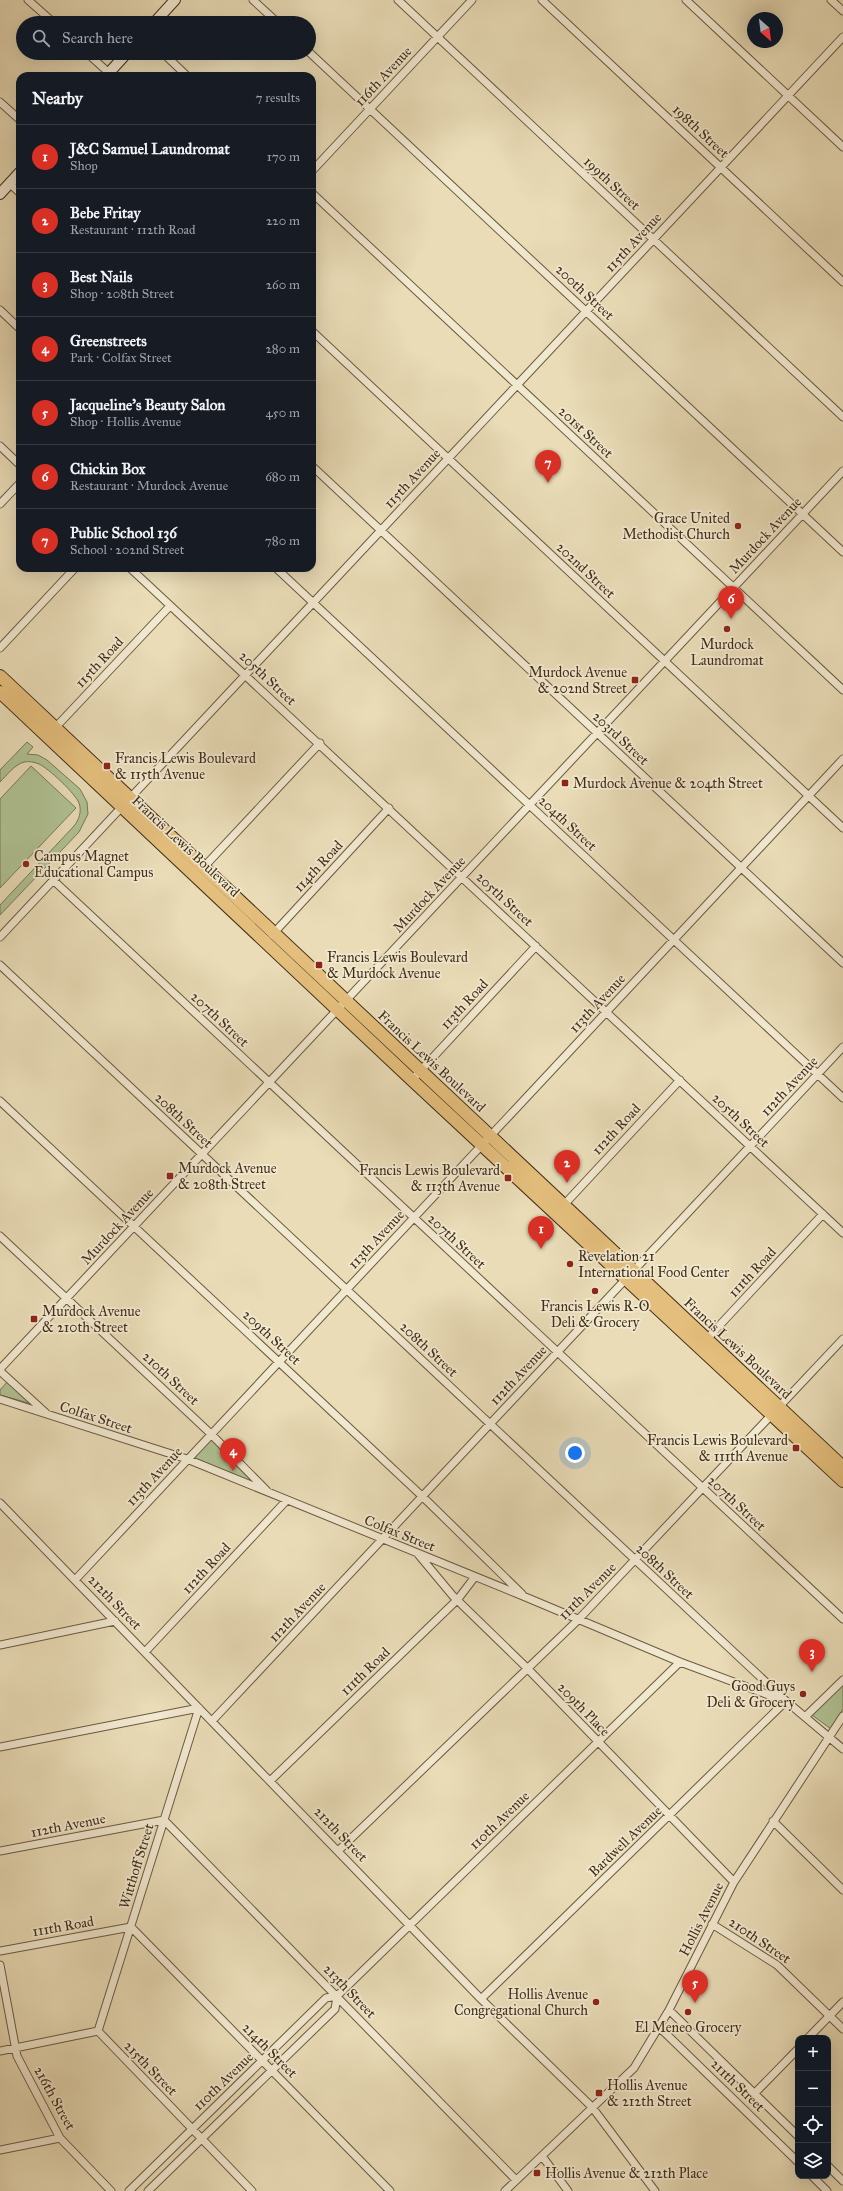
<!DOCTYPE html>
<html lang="en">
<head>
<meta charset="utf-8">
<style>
  :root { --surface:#171b24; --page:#20242c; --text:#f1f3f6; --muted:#9ea1a6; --line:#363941; --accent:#d93025 }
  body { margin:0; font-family:"IM FELL Great Primer",serif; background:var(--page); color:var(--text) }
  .controls { position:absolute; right:12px; bottom:12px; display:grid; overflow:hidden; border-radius:8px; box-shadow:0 4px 16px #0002 }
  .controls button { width:36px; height:36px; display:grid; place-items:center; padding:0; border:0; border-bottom:1px solid var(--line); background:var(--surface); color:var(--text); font:20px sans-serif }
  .compass { position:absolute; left:747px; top:12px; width:36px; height:36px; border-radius:50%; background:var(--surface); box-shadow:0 4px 16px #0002; rotate:152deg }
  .you { position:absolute; left:575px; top:1453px; width:14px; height:14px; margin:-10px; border:3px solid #fff; border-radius:50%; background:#1a73e8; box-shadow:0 0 0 6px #1a73e833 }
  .badge { display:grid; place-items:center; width:26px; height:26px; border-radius:50%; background:var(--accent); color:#fff; font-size:13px; font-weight:700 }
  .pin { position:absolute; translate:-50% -33px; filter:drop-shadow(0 1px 2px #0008) }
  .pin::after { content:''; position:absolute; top:21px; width:14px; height:12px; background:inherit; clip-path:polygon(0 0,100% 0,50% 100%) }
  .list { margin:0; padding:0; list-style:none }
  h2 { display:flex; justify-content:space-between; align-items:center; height:52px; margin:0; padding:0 16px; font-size:17px }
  h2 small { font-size:13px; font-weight:400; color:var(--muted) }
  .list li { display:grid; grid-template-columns:26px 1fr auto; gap:12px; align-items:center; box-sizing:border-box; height:64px; padding:0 16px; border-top:1px solid var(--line) }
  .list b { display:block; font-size:15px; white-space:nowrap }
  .list p { margin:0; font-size:13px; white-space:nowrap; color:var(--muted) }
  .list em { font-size:13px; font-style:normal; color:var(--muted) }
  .icon { flex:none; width:22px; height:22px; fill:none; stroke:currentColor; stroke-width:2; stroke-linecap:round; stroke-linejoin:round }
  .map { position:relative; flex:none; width:843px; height:2191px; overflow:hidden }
  .search { position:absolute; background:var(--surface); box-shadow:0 4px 16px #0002; left:16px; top:16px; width:300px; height:44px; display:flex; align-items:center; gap:10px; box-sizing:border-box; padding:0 14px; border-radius:22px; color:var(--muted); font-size:15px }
  .panel { position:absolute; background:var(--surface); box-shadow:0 4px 16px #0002; left:16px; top:72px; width:300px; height:500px; border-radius:12px }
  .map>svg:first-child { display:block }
</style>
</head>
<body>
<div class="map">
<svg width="843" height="2191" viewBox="0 0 843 2191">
  <rect width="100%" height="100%" fill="#e9dcb7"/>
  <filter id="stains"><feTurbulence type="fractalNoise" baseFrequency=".005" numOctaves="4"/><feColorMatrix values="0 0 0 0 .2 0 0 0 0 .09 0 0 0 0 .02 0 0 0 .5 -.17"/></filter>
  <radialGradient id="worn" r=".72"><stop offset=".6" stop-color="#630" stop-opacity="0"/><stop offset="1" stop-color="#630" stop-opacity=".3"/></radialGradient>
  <path fill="#b0c294" stroke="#787856" d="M27,742L33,747L27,754L38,755L47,760L80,789L87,802L88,814L79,832L0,915V905L74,826C79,820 82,811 79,803C75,793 48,768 39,764C34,762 29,761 24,762C14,765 7,775 0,782V770Z
    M31,766L76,808L0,888V799Z
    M8,1381L32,1404L0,1395V1390Z
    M211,1436L255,1483L189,1459Z
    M843,1685V1709L831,1729L812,1715Z"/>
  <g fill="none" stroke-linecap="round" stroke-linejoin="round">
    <defs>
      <path id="minor" d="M28,0L54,23
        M253,0L278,23
        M398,0L843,417
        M542,0L843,282
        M686,0L843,147
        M831,0L843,11
        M309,52L843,552
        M87,53L109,73
        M163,53L187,76
        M0,102L20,120
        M312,171L472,0
        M9,183L20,193
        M312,193L843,690
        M0,310L20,329
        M312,331L843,828
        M0,446L20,465
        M312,466L843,963
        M0,504L20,483
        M130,568L843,1233
        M276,568L843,1098
        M0,648L75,568
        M54,729L170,606
        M202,869L320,743
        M53,880L843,1619
        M272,935L389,808
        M0,937L843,37
        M0,965L786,1701L843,1749
        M412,1080L536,946
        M0,1101L423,1497L522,1594
        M561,1208L680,1080
        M0,1236L211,1434L267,1491
        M705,1341L823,1214
        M0,1369L843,471
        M0,1371L46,1413
        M0,1399L187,1459L523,1596L680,1662L782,1700
        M0,1503L481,1999L592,2107L655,2191
        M418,1554L453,1596L527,1668L734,1882
        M75,1580L843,759
        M0,1645L115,1621
        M145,1652L286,1501
        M805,1717L843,1680
        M212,1721L843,1047
        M0,1747L199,1708L98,2031
        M270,1781L458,1599L474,1578
        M773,1821L843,1890
        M339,1850L578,1620L843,1339
        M0,1851L164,1820L516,2180
        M712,1924L777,1965L843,2029
        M0,1951L131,1927L390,2191
        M0,1965L17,2056L60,2138L111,2191
        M481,1999L786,1701
        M669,2010L798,2136
        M659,2027L798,2162
        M98,2031L252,2191
        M808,2038L843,2002
        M0,2051L98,2031
        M754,2094L798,2049
        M0,2150L60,2138
        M542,2156L568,2191
        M828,2166L843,2181
        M812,2176L827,2191
        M129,2191L326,1998L337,1996L680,1662
        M148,2191L335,2009L337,1996
        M505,2191L634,2068L669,2010L734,1882L843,1716"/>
      <path id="secondary" d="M154,23L175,0
        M106,76L127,53
        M0,194L20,172"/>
      <path id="primary" d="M0,676L843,1467
        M0,692L412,1080L843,1481"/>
    </defs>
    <use href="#minor" stroke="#6b5a3f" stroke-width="9"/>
    <use href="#secondary" stroke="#412e17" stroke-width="12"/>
    <use href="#primary" stroke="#412e17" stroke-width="14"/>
    <use href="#minor" stroke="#f1e8d0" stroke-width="7"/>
    <use href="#secondary" stroke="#f1e8d0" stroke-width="10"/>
    <use href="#primary" stroke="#e4be7c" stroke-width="12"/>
  </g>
  <g fill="#8f2418" stroke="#f1e8d0" stroke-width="1.5">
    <circle cx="738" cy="526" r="4"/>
    <circle cx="727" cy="629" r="4"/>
    <rect x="631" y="676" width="8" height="8" rx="2"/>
    <rect x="103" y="762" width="8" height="8" rx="2"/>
    <rect x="561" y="779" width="8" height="8" rx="2"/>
    <circle cx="26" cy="864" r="4"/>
    <rect x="315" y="961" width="8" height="8" rx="2"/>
    <rect x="166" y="1172" width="8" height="8" rx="2"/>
    <rect x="504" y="1174" width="8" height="8" rx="2"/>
    <circle cx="570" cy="1264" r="4"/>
    <circle cx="595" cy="1291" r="4"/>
    <rect x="30" y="1315" width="8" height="8" rx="2"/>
    <rect x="792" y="1444" width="8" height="8" rx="2"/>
    <circle cx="803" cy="1694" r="4"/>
    <circle cx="596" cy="2002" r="4"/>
    <circle cx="688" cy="2012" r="4"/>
    <rect x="595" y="2089" width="8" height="8" rx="2"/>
    <rect x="533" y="2169" width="8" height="8" rx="2"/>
  </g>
  <g text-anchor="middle" stroke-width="3.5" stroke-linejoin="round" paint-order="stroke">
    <g font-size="14" fill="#412e17" stroke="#f1e8d0">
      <text transform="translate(383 76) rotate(-47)" y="5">116th Avenue</text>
      <text transform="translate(701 131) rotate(43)" y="5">198th Street</text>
      <text transform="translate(612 183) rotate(43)" y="5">199th Street</text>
      <text transform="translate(633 242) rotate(-47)" y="5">115th Avenue</text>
      <text transform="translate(585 292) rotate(43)" y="5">200th Street</text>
      <text transform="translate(586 432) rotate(43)" y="5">201st Street</text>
      <text transform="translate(412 478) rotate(-47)" y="5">115th Avenue</text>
      <text transform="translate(765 535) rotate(-47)" y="5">Murdock Avenue</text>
      <text transform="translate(586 570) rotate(43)" y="5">202nd Street</text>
      <text transform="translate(99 662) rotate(-47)" y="5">115th Road</text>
      <text transform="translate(268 678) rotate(43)" y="5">205th Street</text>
      <text transform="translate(621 738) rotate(43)" y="5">203rd Street</text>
      <text transform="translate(568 823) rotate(43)" y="5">204th Street</text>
      <text transform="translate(186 846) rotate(43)" y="5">Francis Lewis Boulevard</text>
      <text transform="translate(318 866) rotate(-47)" y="5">114th Road</text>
      <text transform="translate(429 894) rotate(-47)" y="5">Murdock Avenue</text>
      <text transform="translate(505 899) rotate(43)" y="5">205th Street</text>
      <text transform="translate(597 1003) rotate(-47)" y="5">113th Avenue</text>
      <text transform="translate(464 1004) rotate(-47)" y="5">113th Road</text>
      <text transform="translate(220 1019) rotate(43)" y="5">207th Street</text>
      <text transform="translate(432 1061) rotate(43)" y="5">Francis Lewis Boulevard</text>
      <text transform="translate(789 1086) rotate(-47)" y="5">112th Avenue</text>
      <text transform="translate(184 1120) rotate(43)" y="5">208th Street</text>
      <text transform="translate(741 1120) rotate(43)" y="5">205th Street</text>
      <text transform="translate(616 1129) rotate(-47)" y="5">112th Road</text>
      <text transform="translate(117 1226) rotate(-47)" y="5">Murdock Avenue</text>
      <text transform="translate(376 1239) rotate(-47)" y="5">113th Avenue</text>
      <text transform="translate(457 1241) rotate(43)" y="5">207th Street</text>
      <text transform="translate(752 1272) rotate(-47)" y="5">111th Road</text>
      <text transform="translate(272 1337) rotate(43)" y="5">209th Street</text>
      <text transform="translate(738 1348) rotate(43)" y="5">Francis Lewis Boulevard</text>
      <text transform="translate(429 1349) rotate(43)" y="5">208th Street</text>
      <text transform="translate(518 1375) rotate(-47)" y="5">112th Avenue</text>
      <text transform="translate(171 1378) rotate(43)" y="5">210th Street</text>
      <text transform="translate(96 1417) rotate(18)" y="5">Colfax Street</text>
      <text transform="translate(154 1476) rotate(-47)" y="5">113th Avenue</text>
      <text transform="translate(737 1503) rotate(43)" y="5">207th Street</text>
      <text transform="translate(400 1533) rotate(22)" y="5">Colfax Street</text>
      <text transform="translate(206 1568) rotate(-47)" y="5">112th Road</text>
      <text transform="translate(665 1571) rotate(43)" y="5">208th Street</text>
      <text transform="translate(587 1591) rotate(-45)" y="5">111th Avenue</text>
      <text transform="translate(115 1602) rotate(46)" y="5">212th Street</text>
      <text transform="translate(297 1612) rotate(-47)" y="5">112th Avenue</text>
      <text transform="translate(365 1671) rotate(-44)" y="5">111th Road</text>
      <text transform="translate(584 1709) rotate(46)" y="5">209th Place</text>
      <text transform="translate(499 1820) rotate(-44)" y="5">110th Avenue</text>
      <text transform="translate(68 1825) rotate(-11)" y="5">112th Avenue</text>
      <text transform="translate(341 1834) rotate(46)" y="5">212th Street</text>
      <text transform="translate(625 1841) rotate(-44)" y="5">Bardwell Avenue</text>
      <text transform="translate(136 1866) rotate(-73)" y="5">Witthoff Street</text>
      <text transform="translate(701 1919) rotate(-63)" y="5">Hollis Avenue</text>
      <text transform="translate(63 1926) rotate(-10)" y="5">111th Road</text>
      <text transform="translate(760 1940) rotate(34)" y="5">210th Street</text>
      <text transform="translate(350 1991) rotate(46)" y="5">213th Street</text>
      <text transform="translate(270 2050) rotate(45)" y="5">214th Street</text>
      <text transform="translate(151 2068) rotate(46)" y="5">215th Street</text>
      <text transform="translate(223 2081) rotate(-44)" y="5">110th Avenue</text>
      <text transform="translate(738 2085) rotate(44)" y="5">211th Street</text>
      <text transform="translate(55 2098) rotate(61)" y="5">216th Street</text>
    </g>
    <g font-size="14" fill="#412e17" stroke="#f1e8d0" text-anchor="start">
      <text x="730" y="523" text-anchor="end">Grace United<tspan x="730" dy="16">Methodist Church</tspan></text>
      <text x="727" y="649" text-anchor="middle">Murdock<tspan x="727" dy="16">Laundromat</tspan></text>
      <text x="627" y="677" text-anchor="end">Murdock Avenue<tspan x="627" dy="16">&amp; 202nd Street</tspan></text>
      <text x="115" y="763">Francis Lewis Boulevard<tspan x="115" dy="16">&amp; 115th Avenue</tspan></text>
      <text x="573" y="788">Murdock Avenue &amp; 204th Street</text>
      <text x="34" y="861">Campus Magnet<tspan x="34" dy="16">Educational Campus</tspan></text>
      <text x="327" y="962">Francis Lewis Boulevard<tspan x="327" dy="16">&amp; Murdock Avenue</tspan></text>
      <text x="178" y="1173">Murdock Avenue<tspan x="178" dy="16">&amp; 208th Street</tspan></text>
      <text x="500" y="1175" text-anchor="end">Francis Lewis Boulevard<tspan x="500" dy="16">&amp; 113th Avenue</tspan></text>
      <text x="578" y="1261">Revelation 21<tspan x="578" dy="16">International Food Center</tspan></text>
      <text x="595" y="1311" text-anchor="middle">Francis Lewis R-O<tspan x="595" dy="16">Deli &amp; Grocery</tspan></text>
      <text x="42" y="1316">Murdock Avenue<tspan x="42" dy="16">&amp; 210th Street</tspan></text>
      <text x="788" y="1445" text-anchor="end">Francis Lewis Boulevard<tspan x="788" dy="16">&amp; 111th Avenue</tspan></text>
      <text x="795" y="1691" text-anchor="end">Good Guys<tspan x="795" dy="16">Deli &amp; Grocery</tspan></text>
      <text x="588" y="1999" text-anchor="end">Hollis Avenue<tspan x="588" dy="16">Congregational Church</tspan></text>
      <text x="688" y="2032" text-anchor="middle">El Meneo Grocery</text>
      <text x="607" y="2090">Hollis Avenue<tspan x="607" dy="16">&amp; 212th Street</tspan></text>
      <text x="545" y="2178">Hollis Avenue &amp; 212th Place</text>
    </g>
  </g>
  <rect width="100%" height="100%" filter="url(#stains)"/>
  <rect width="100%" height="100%" fill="url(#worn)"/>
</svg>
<div class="controls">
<button>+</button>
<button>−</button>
<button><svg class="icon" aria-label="locate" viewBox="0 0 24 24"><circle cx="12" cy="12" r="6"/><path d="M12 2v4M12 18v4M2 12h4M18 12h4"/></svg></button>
<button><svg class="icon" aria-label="layers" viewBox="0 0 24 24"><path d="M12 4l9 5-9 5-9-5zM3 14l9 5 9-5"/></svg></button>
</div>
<svg class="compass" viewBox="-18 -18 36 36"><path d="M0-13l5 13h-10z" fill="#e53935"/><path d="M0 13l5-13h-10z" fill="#9ea1a6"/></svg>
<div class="you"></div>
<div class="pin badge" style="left:541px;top:1249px">1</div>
<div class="pin badge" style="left:567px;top:1183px">2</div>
<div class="pin badge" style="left:812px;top:1672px">3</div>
<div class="pin badge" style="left:233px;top:1471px">4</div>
<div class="pin badge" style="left:695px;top:2003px">5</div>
<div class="pin badge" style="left:731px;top:619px">6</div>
<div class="pin badge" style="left:548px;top:483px">7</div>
<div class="search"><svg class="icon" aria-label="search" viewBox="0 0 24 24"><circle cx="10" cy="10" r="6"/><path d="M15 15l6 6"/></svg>Search here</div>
<section class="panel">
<h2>Nearby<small>7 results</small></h2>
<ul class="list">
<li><span class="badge">1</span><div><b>J&amp;C Samuel Laundromat</b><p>Shop</p></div><em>170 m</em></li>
<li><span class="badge">2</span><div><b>Bebe Fritay</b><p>Restaurant · 112th Road</p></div><em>220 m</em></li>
<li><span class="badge">3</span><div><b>Best Nails</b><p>Shop · 208th Street</p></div><em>260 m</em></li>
<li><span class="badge">4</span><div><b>Greenstreets</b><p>Park · Colfax Street</p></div><em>280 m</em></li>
<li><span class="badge">5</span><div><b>Jacqueline's Beauty Salon</b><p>Shop · Hollis Avenue</p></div><em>450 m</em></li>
<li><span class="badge">6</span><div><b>Chickin Box</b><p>Restaurant · Murdock Avenue</p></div><em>680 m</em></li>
<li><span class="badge">7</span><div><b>Public School 136</b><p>School · 202nd Street</p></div><em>780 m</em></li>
</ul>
</section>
</div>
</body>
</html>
